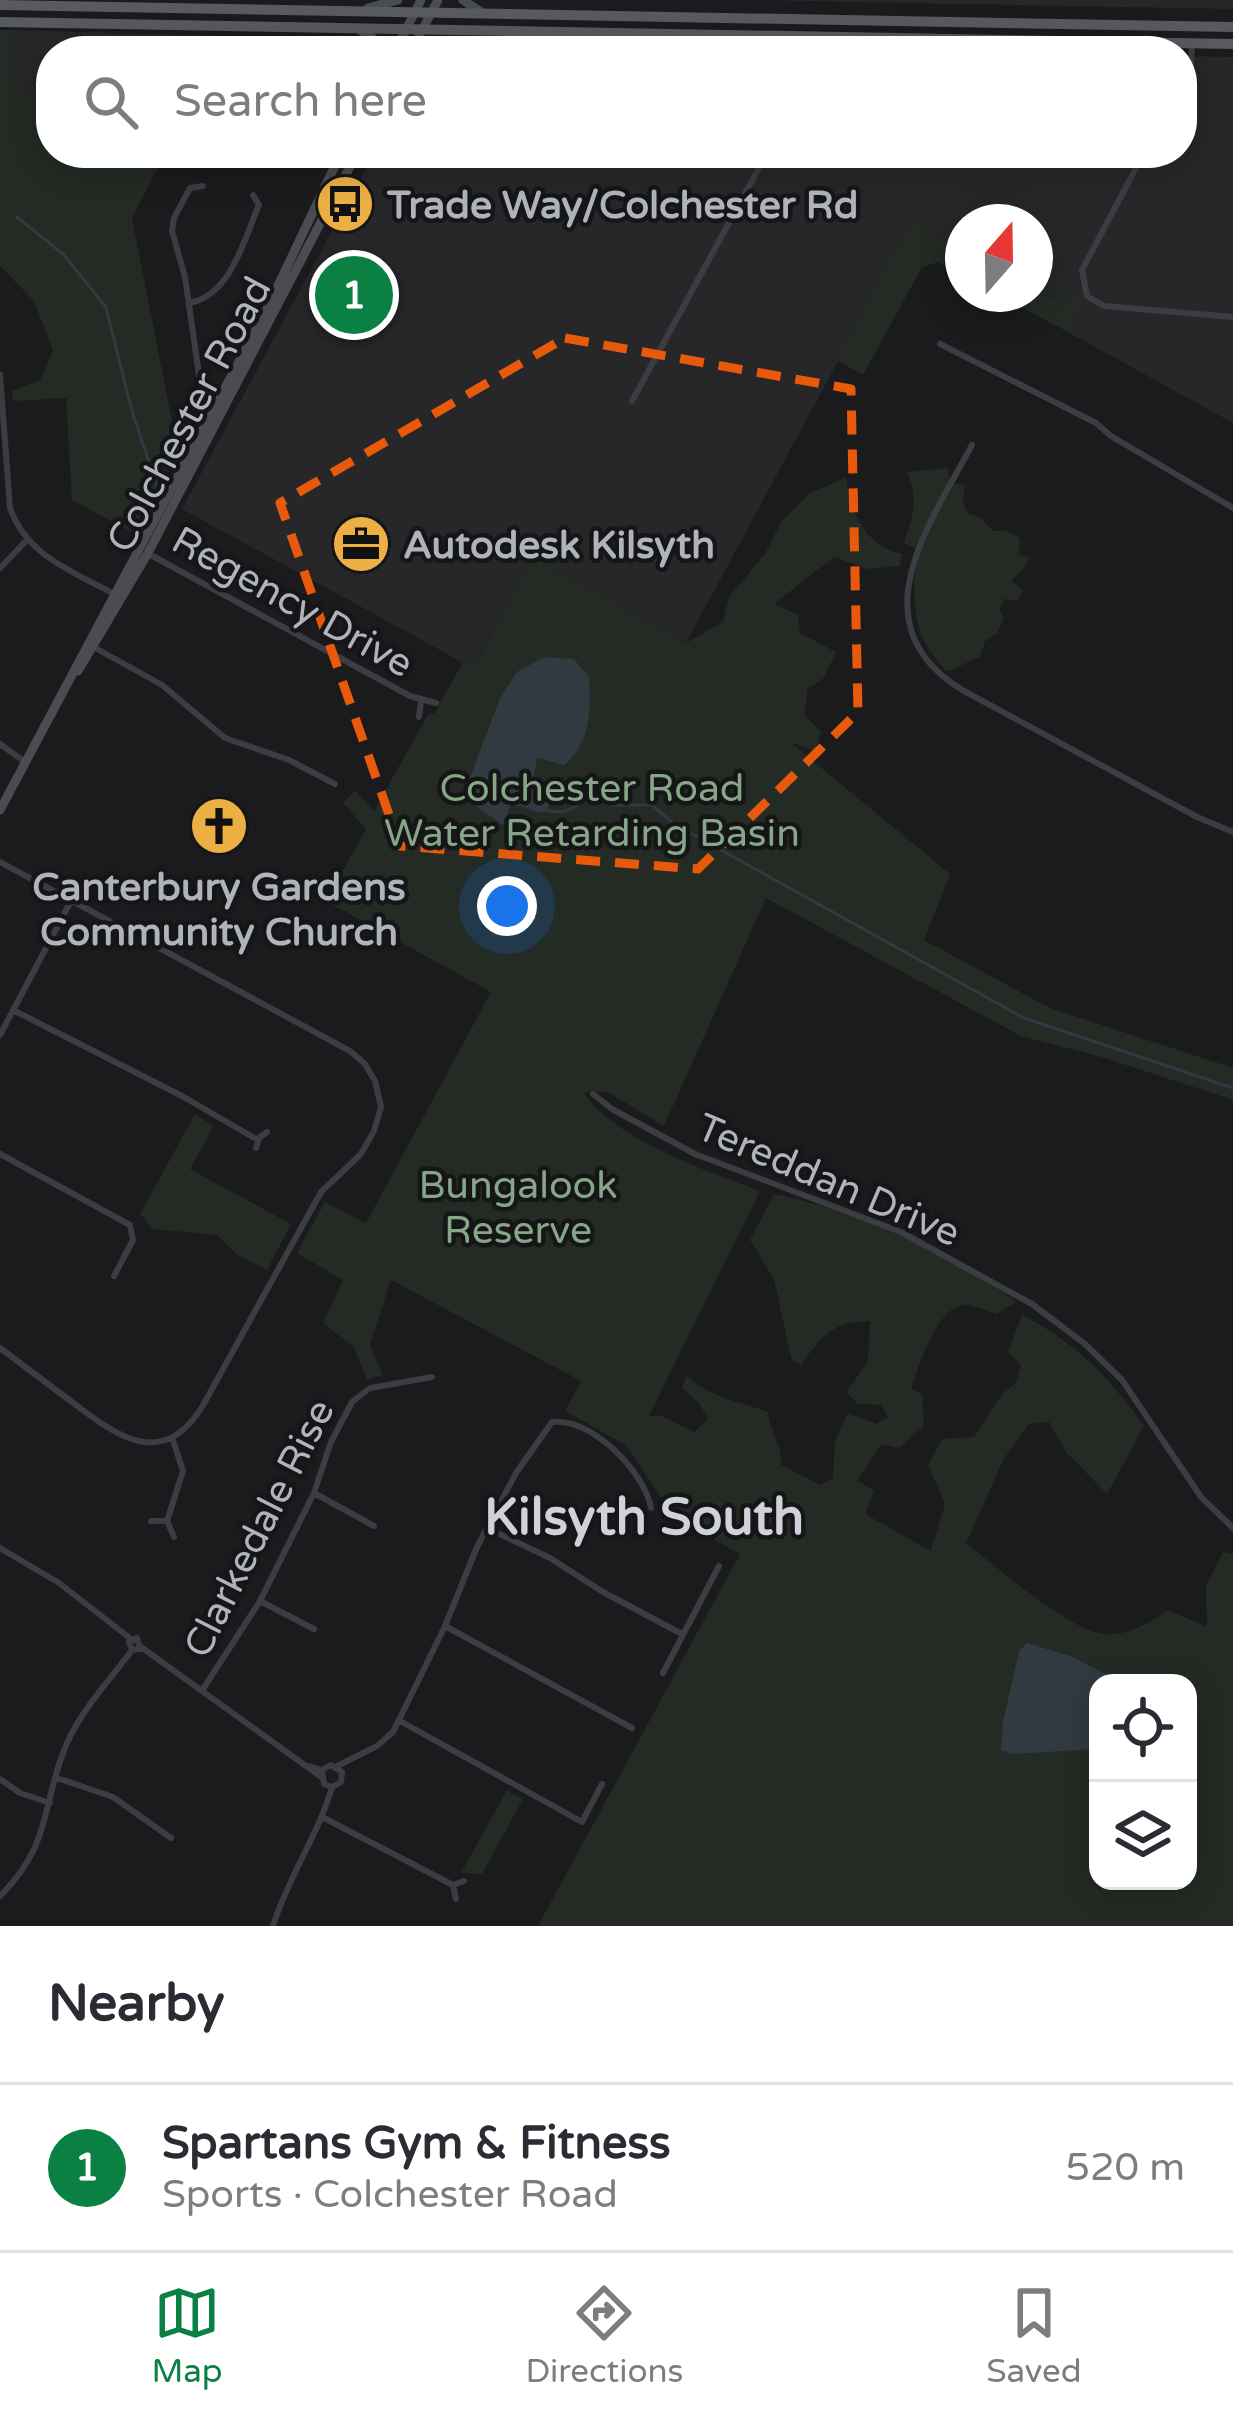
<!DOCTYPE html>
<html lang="en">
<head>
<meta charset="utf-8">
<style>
  :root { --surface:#fff; --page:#f2f2f3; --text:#2b2b33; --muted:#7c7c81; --line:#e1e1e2; --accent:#0b8043 }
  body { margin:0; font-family:"Varela Round",sans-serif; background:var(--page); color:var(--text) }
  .controls { position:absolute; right:36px; bottom:36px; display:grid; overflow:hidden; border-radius:24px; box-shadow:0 6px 30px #0003 }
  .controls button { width:108px; height:108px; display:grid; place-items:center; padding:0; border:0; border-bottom:3px solid var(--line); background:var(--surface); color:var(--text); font:60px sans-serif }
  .compass { position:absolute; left:945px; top:204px; width:108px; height:108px; border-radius:50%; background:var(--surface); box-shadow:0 6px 30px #0003; rotate:20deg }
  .you { position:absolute; left:507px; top:906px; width:42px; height:42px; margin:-30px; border:9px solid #fff; border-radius:50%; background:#1a73e8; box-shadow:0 0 0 18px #1a73e833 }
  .badge { display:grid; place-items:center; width:78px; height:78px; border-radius:50%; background:var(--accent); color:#fff; font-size:39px; font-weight:700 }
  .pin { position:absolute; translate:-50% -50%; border:6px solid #fff; box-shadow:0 3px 12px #0006 }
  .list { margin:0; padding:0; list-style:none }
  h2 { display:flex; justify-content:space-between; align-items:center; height:156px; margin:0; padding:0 48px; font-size:51px }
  h2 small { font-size:39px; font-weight:400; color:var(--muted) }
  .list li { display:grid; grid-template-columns:78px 1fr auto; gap:36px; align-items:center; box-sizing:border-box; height:168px; padding:0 48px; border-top:3px solid var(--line) }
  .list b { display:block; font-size:45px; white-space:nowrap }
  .list p { margin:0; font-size:39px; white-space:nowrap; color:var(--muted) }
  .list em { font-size:39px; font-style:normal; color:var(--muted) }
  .icon { flex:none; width:66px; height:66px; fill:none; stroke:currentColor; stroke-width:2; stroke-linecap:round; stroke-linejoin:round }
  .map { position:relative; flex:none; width:1233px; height:1926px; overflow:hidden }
  .search { position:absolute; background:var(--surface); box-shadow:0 6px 30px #0003; left:36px; right:36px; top:36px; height:132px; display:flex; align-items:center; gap:30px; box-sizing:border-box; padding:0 42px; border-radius:48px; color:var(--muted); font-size:45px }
  .sheet { height:324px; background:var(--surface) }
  nav { display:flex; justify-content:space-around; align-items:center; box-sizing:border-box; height:168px; border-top:3px solid var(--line); background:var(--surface); font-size:33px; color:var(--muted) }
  nav a { display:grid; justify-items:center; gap:6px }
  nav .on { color:var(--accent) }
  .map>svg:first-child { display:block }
</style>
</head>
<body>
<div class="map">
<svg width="1233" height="1926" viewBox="0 0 1233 1926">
  <rect width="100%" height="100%" fill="#1b1b1d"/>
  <path fill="#27272a" d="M761,0H1233V9L854,2Z
    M12,30L357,40L368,51H51V105L10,83Z
    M445,39L974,51H429Z
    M1182,56L1233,57V423L1066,331L1076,311L1035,289V222H963V250L913,222L686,643L532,557L473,668L182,509L374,153H1182Z"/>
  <path fill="#232b24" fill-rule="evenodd" d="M0,30H12L10,83L51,105V153H141L160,163L132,218L178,451L135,534L72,500L66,398L13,401L12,391L40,380L53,350L34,301L0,266Z
    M912,222L963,250V276L938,262L922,267L863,375L837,360Z
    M1035,289L1055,300L1062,290L1082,301L1066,331L997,294H1035Z
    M948,468L949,482L965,485L963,502L968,514L980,517L993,531H1006L1020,538L1019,555L1029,557L1025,567L1011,581L1024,591L1017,601L1004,599L999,609L1004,618L997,633L985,641L980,657L946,672C939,662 928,650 923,639C912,615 912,574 919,550L904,543C913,515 919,499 907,472Z
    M846,477C852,514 864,545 902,554L900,566L868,569L834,557L774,604L798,615L800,633L836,652L824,678L808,688L804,714L821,732L815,751L790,742L950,874L924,940L1050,1008L1233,1068V1100L1105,1058L1021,1036L766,898L664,1126L608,1092L584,1093C616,1140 707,1171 760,1191L649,1416H662L694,1432L708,1419L699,1403L682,1388L686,1376C716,1400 733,1399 768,1412C770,1432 782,1445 781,1465L820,1485L833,1478L835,1441L848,1413L876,1424L888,1417L881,1405L858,1404L846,1392L868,1362L870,1321C834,1321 821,1336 801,1365L791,1358L774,1279L750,1240L774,1194C860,1212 945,1249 1016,1302L996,1314C987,1311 976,1306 967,1305C938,1303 919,1365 911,1389L922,1394L924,1426L899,1448L882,1444L857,1480L874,1491L865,1514L931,1551L945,1504L928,1465L942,1439L974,1437C989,1418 995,1396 1016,1383L1021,1365L1008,1352L1022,1315C1075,1342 1109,1377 1144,1426L1107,1494L1066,1452L1049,1422L1029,1424L1003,1460L966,1544C1000,1568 1061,1624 1099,1633C1122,1639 1150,1623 1168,1610L1207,1627L1206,1586L1223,1552L1233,1554V1926H538L740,1554L675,1518L626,1445L565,1411L581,1381L391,1280L370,1344L382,1375L367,1380L354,1347L323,1323L343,1280L297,1253L325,1202L366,1223L491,992L326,901L366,829L343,803L355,790L374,811L429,713L434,714L463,662L474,667L532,557L686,643L723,622L729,597L765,554L781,522L809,494ZM1098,1683H1188V1881H1098Z
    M195,1114L214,1126L190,1169L291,1224L267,1270L236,1254L217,1235L153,1229L140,1214Z
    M507,1790L523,1799L482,1874L461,1873Z"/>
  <path fill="#313a41" d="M544,657L574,659L589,677C591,710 591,743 564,765L537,758L534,775L547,784L549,811L540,813L512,803L503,825L472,804L466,788L500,698L517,672Z
    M1027,1643L1070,1656L1124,1683H1098V1749L1012,1754L1001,1750L1003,1722L1019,1651Z"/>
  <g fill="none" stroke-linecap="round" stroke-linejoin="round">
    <path stroke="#313a41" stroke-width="3" d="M17,217L63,254L106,307L132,411L157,486
      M549,811L564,812L589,799L612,805H652L674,824L1024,1018L1233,1088"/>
    <path stroke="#3c3d42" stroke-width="6" d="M1182,81L1191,64L1192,43
      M1144,153L1082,270L1087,296L1104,306L1233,317
      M203,186L190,188L174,218L172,231L185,277L201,389L221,403
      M189,303C231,296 244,239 259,205L253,195
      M940,344L1096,423L1111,436L1233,508
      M0,375L10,508C27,556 72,571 114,594
      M632,401L767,153
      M972,445C929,525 855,626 964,691L1197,817L1233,832
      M147,553L410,696L436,703
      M0,568L26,541
      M90,645L162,685L225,738L289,760L335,784
      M419,717L421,701
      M0,744L25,762
      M0,862L350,1051L365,1064L375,1081L381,1107L374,1131L361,1154L321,1192L202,1407C161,1473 113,1433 68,1399C45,1382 23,1365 0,1348
      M13,1010L182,1096L258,1140
      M0,1035L71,901
      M593,1094L612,1109L695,1154L901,1232L1032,1304L1085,1344L1122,1380L1201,1497L1233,1528
      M256,1148L259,1138L267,1132
      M0,1154L130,1225L133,1240L114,1276
      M314,1493L374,1526
      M151,1521H167L174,1537
      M167,1521L183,1471L172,1437
      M487,1528L550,1558L603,1592L682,1634
      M0,1548L59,1583L131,1639
      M260,1601L314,1629
      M445,1626L632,1728
      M141,1647L320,1776
      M663,1673L719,1566
      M203,1689L260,1601L314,1493L331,1442L352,1402L370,1388L432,1377
      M400,1721L582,1822L602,1784
      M309,1766L322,1770L331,1765L342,1772L341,1782L332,1787L324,1784L322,1770
      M337,1766L377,1746L393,1732L445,1626L477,1547L516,1473L552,1422C591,1417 644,1471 651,1508
      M57,1778L113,1797L171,1838
      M0,1779L20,1793L50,1803
      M324,1818L453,1885
      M0,1896C53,1844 41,1803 67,1743C82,1709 110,1680 132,1650L140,1649L137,1638L129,1642L132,1650
      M456,1899L453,1885L464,1881
      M273,1926C288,1877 318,1836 332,1787"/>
    <path stroke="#4a4c52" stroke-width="9" d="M463,0L481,12
      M368,8L398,0
      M360,30L373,38L381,51
      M395,51L421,0
      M411,51L438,0
      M78,671L148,553L357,153
      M0,810L266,311L341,153"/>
    <path stroke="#585a61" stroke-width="10" d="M0,5L1233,27
      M0,22L1233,44"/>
  </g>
  <path fill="none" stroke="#e8590c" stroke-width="9" stroke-dasharray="24 15" stroke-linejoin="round" d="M565,338L851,389L858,712L698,869L400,846L280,503Z"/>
  <defs>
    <symbol id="bus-disc" viewBox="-11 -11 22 22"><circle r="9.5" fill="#ecaf43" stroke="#161618"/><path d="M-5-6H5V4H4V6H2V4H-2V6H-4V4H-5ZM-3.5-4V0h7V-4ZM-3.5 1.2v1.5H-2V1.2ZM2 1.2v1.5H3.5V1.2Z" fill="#111"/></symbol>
    <symbol id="office-disc" viewBox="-11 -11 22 22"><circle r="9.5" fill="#ecaf43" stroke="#161618"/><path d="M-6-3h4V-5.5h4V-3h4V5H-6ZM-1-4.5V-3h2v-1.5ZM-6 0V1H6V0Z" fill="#111"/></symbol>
    <symbol id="church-disc" viewBox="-11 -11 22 22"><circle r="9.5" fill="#ecaf43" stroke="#161618"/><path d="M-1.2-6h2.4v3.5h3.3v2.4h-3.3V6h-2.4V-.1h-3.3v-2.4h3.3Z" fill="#111"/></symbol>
  </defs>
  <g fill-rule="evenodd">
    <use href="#bus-disc" x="312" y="171" width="66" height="66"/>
    <use href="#office-disc" x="328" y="511" width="66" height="66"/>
    <use href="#church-disc" x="186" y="793" width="66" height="66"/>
  </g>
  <g text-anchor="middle" stroke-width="9" stroke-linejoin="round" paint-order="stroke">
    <g font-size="39" font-weight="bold" fill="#aeb3bc" stroke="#161618" text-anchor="start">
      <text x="387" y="218">Trade Way/Colchester Rd</text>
      <text x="403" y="558">Autodesk Kilsyth</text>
      <text x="219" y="900" text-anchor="middle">Canterbury Gardens<tspan x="219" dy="45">Community Church</tspan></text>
    </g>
    <g font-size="39" fill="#aeb3bc" stroke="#161618">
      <text transform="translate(188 414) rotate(-62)" y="14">Colchester Road</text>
      <text transform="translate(293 601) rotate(29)" y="14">Regency Drive</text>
      <text transform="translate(829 1179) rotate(23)" y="14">Tereddan Drive</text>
      <text transform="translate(258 1528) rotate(-63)" y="14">Clarkedale Rise</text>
    </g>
    <g font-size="39" fill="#86a687" stroke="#161618">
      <text x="592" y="801">Colchester Road<tspan x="592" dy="45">Water Retarding Basin</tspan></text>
      <text x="518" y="1198">Bungalook<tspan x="518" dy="45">Reserve</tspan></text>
    </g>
    <g font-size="51" font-weight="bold" fill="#cfd2d8" stroke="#161618">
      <text x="644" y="1534">Kilsyth South</text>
    </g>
  </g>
</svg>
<div class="controls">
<button><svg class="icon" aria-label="locate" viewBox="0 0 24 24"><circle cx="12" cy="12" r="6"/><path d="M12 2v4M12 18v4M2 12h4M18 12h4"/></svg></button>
<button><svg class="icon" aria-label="layers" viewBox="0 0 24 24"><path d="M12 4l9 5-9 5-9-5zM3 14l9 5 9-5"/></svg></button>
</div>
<svg class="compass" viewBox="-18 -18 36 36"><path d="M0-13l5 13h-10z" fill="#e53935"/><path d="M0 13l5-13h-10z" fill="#7c7c81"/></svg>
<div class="you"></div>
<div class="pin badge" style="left:354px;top:295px">1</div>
<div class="search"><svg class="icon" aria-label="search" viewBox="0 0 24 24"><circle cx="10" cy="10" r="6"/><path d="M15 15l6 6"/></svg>Search here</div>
</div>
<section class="sheet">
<h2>Nearby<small></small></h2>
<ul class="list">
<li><span class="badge">1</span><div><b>Spartans Gym &amp; Fitness</b><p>Sports · Colchester Road</p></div><em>520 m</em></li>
</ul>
</section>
<nav>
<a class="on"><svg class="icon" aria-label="map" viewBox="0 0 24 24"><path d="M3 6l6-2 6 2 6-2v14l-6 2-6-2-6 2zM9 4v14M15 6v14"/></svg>Map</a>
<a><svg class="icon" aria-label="directions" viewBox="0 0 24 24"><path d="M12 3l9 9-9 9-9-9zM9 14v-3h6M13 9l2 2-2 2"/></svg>Directions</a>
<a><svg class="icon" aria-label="saved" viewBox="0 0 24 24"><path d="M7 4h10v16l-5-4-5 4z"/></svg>Saved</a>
</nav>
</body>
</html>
